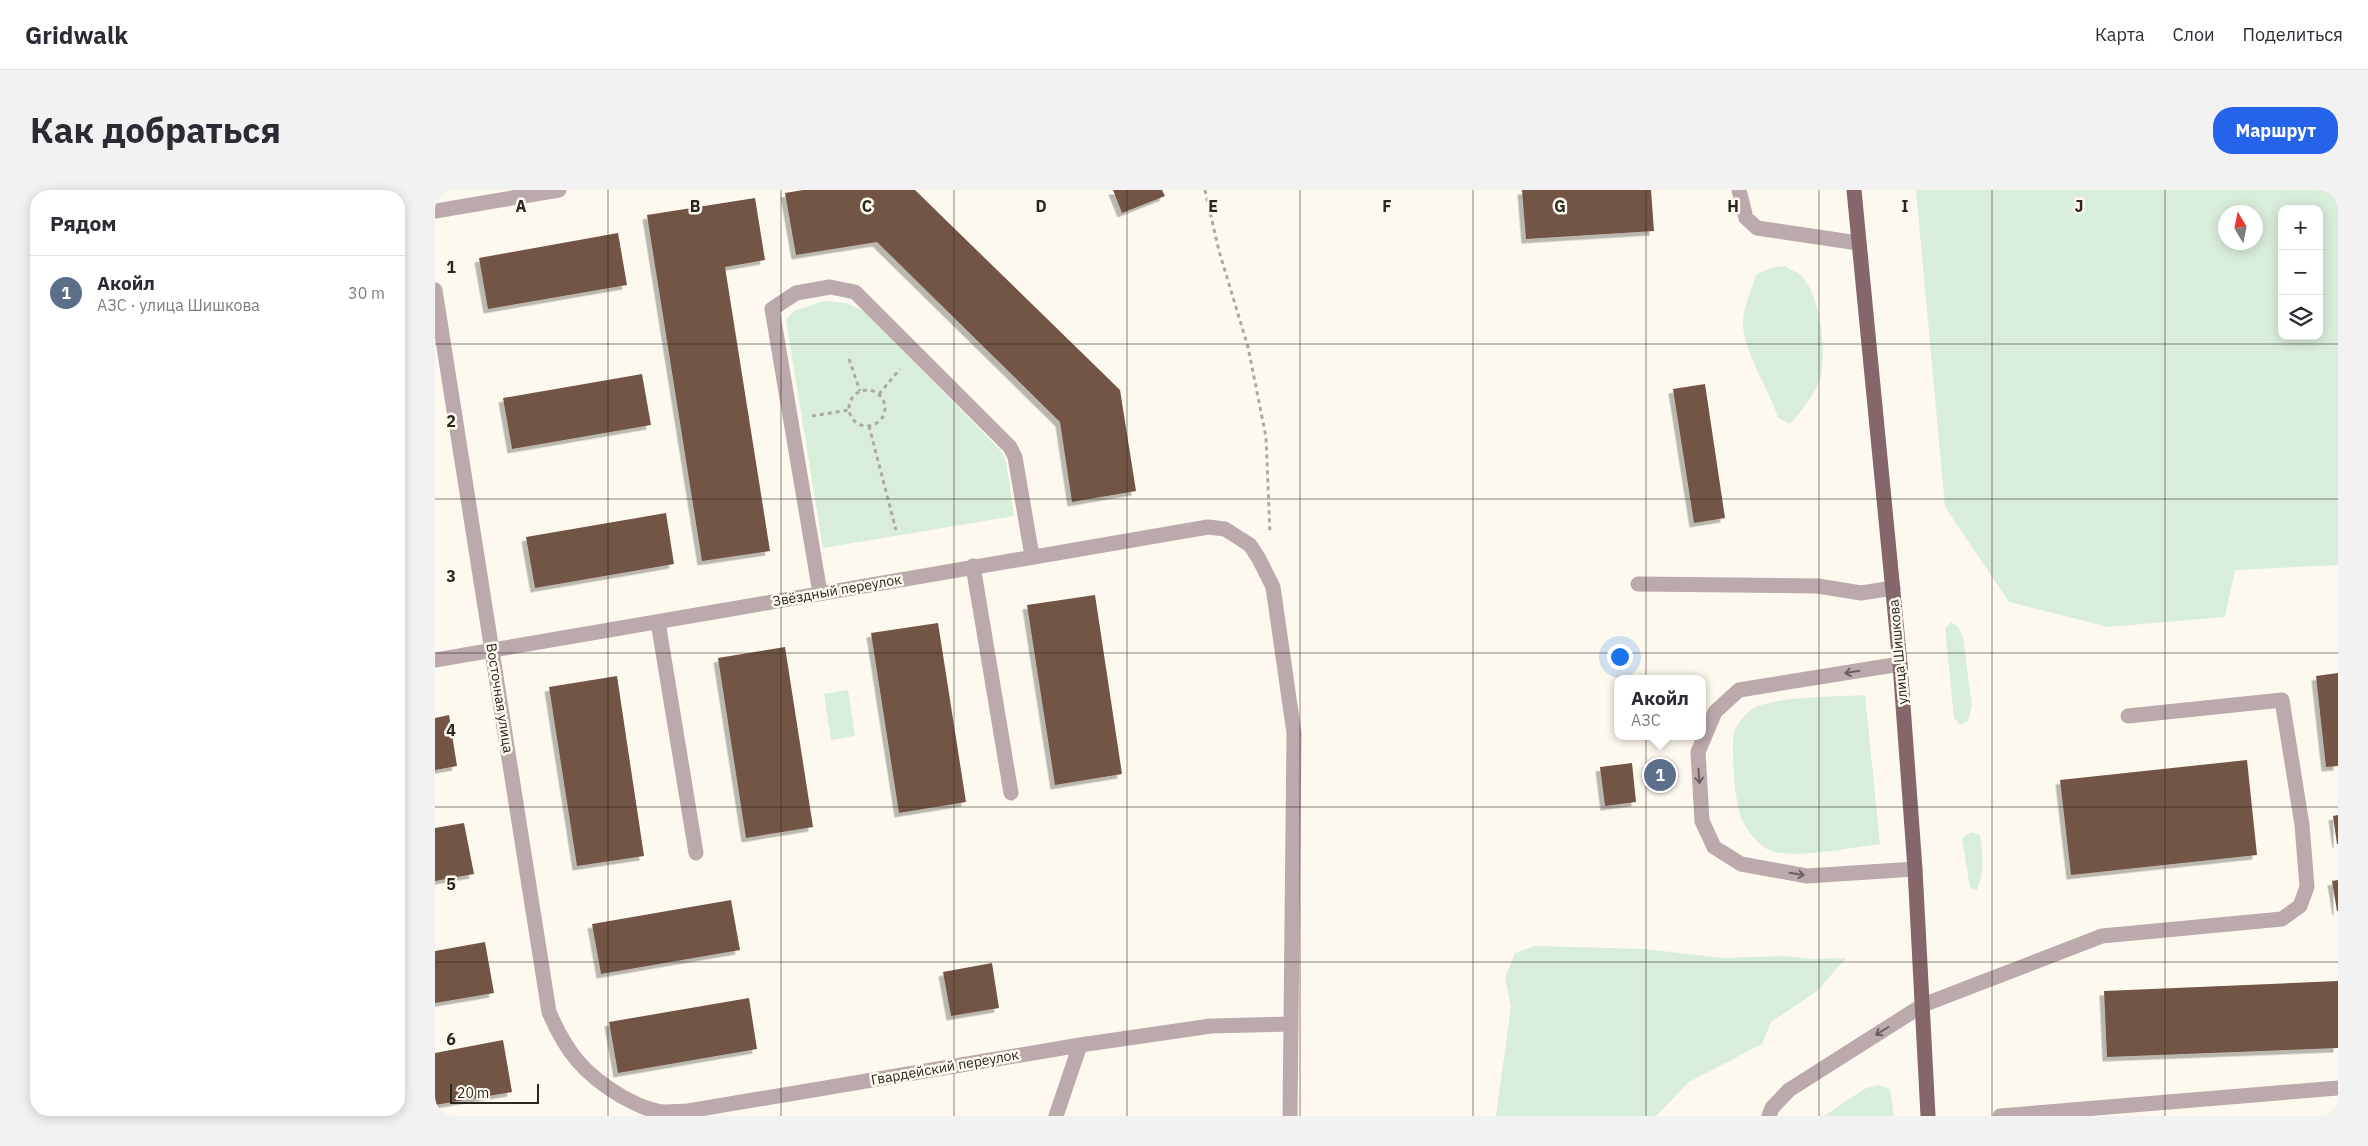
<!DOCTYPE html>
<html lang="ru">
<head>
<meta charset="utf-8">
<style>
  :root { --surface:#fff; --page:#f2f2f3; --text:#2b2b33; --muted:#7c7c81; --line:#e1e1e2; --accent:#2563eb }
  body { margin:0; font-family:"IBM Plex Sans",sans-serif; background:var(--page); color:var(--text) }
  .controls { position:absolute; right:15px; top:15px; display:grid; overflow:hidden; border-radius:10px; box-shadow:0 2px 12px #0003 }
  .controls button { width:45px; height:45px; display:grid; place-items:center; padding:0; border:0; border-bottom:1px solid var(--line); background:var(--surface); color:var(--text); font:25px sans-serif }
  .compass { position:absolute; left:1783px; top:15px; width:45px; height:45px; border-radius:50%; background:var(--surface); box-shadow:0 2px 12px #0003; rotate:350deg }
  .scale { position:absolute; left:15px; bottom:12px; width:89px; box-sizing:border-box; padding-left:5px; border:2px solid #2a261c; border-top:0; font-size:14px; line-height:18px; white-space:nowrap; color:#2a261c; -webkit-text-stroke:4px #fef9ef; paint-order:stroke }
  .you { position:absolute; left:1184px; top:466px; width:18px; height:18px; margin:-12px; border:4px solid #fff; border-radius:50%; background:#1a73e8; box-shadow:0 0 0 8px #1a73e833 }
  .badge { display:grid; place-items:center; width:32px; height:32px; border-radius:50%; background:var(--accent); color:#fff; font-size:16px; font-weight:700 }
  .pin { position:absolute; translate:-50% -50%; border:2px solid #fff; box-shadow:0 1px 5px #0006 }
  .popup { position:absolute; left:1179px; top:485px; width:92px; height:65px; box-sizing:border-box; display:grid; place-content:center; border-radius:10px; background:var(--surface); filter:drop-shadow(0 1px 4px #0005); font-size:16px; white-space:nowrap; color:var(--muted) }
  .popup b { font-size:19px; color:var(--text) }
  .popup::after { content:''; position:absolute; left:50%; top:100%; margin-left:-10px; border:10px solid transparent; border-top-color:var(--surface) }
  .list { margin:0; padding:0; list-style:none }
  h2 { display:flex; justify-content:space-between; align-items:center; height:65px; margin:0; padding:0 20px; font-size:21px }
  h2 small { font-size:16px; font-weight:400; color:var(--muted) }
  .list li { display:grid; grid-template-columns:32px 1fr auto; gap:15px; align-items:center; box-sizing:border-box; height:75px; padding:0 20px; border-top:1px solid var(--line) }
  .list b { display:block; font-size:19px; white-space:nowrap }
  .list p { margin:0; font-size:16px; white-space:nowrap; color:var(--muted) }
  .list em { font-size:16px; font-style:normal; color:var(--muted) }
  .icon { flex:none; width:28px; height:28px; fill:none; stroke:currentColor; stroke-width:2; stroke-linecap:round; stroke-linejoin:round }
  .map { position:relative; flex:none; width:1903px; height:926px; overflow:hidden; border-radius:20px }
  header { display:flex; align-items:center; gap:30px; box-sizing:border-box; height:70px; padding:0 25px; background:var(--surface); border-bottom:1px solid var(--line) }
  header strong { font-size:24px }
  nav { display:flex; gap:28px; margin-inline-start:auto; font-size:18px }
  .intro { display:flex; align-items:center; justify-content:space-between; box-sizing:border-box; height:120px; padding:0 30px }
  h1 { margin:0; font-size:35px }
  .button { padding:12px 22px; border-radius:20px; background:var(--accent); color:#fff; font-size:18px; font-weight:700 }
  main { display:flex; gap:30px; padding:0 30px }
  aside { flex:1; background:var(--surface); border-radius:20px; box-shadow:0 2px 12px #0003 }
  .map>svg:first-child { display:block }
</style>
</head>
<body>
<header>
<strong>Gridwalk</strong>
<nav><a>Карта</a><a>Слои</a><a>Поделиться</a></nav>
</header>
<div class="intro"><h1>Как добраться</h1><a class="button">Маршрут</a></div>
<main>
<aside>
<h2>Рядом<small></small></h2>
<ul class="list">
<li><span class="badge" style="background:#5c6f8a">1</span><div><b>Акойл</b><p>АЗС · улица Шишкова</p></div><em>30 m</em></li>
</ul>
</aside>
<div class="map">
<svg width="1903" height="926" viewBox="0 0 1903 926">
  <defs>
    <filter id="shadow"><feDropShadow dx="-4.5" dy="4.5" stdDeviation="0" flood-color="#0004"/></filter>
  </defs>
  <rect width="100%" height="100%" fill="#fef9ef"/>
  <path fill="#d9eddb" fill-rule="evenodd" d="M1481,0H1903V375L1800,380L1790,427L1673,437L1574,412L1510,317ZM1847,19H1884V146H1847ZM1790,22H1820V52H1790Z
    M1350,76C1356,80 1365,83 1369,89C1386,110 1391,159 1386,185C1382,202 1366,222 1355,234L1343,228C1335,200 1307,160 1308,133C1308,117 1317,100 1321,85L1335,78Z
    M389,111L411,113L429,121L566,261L571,271L579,326L388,358L351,130L359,121Z
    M1516,432L1523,437L1528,447L1537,515L1533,531L1525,535L1519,528L1510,438Z
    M413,500L420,546L396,550L389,504Z
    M1430,505L1445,654C1420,657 1353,671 1332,659C1321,652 1313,642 1307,630C1300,615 1296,561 1299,543C1301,535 1312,521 1320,517C1347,506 1400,507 1430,505Z
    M1536,642L1545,645C1548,664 1550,682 1542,700L1535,698L1527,648Z
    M1100,756L1210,759L1287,768L1350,766L1377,769L1411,768L1382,801L1336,832L1327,854L1254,892L1221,926H1061L1076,816L1070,788L1080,763Z
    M1443,895L1455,899L1459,926H1389L1429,899Z"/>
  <path fill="#725445" filter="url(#shadow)" d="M368,0H480L685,200L701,301L637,312L625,232L442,52L361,65L350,3Z
    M678,0H727L730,6L687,23Z
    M1087,0H1216L1219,41L1091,49Z
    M320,8L330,70L290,77L335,361L267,371L212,25Z
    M183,43L192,95L53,119L44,68Z
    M207,184L216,235L77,259L68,208Z
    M1270,194L1290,328L1259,333L1238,199Z
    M231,323L239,374L100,398L91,347Z
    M660,405L687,584L620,595L592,415Z
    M503,433L531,612L464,623L436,443Z
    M350,457L378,637L311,648L283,468Z
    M1903,483V576L1891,577L1881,486Z
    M182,486L209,666L142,676L114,497Z
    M14,525L22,576L0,580V528Z
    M1812,570L1822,665L1636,685L1625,590Z
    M1197,573L1201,612L1170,616L1165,577Z
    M1903,625V654H1902L1898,626Z
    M29,633L39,684L0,691V638Z
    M1903,690V721H1902L1897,691Z
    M296,710L305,760L166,784L157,734Z
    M50,752L59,803L0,813V761Z
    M557,773L564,818L516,826L508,782Z
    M1903,791V858L1672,867L1669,801Z
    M314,808L322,859L183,883L174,832Z
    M68,850L77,902L0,915V863Z"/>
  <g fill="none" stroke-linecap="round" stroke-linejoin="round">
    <path stroke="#aea99f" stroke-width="3" stroke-dasharray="4 4" stroke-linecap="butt" d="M770,0L784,61L813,157L831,247L835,344
      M414,169L425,201
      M414 218a18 18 0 1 1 36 0a18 18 0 1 1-36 0Z
      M444,204L465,179
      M377,226L414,220
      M434,236L461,340"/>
    <path stroke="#bba9ab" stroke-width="15" d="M1304,0L1311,28L1322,38L1423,53
      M0,21L124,0
      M0,100L114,822C131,862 149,884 186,906C199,913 214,921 229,922C237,922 245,921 253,921L645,855L776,836L856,834
      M538,376L576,603
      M1203,394L1383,396L1426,403L1458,398
      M385,403L337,119L361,103L395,97L420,102L575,257L580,267L597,366
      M223,432L261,663
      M0,470L773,337L790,339L815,355L824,369L838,397L859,543L855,926
      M1465,474L1304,500L1280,522L1263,562L1267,631L1279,657L1306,674L1372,686L1480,679
      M621,926L645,855
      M1334,926L1337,918L1354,900L1488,815L1667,746L1847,729L1865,716L1872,697L1867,635L1847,510L1693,526
      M1565,926L1903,898"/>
    <path stroke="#85676b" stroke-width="15" d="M1419,0L1465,474L1480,679L1493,926"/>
  </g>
  <defs><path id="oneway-shaft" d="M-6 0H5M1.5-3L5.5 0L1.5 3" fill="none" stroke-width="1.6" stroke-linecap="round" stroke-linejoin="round" transform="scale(1.25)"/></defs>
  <g stroke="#6b615c">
    <use href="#oneway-shaft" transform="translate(1417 482) rotate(171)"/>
    <use href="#oneway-shaft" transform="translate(1264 586) rotate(86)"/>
    <use href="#oneway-shaft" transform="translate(1362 684) rotate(10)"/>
    <use href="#oneway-shaft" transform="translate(1447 841) rotate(148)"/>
  </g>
  <path fill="none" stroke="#2a261c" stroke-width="1" stroke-opacity="0.55" d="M173,0V926M346,0V926M519,0V926M692,0V926M865,0V926M1038,0V926M1211,0V926M1384,0V926M1557,0V926M1730,0V926M0,154H1903M0,309H1903M0,463H1903M0,617H1903M0,772H1903"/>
  <g text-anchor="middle" stroke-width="5" stroke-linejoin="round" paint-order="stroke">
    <g font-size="14" fill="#2a261c" stroke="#fef9ef">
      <text transform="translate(402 400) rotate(-10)" y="5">Звёздный переулок</text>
      <text transform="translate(1463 462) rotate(-95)" y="5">улица Шишкова</text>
      <text transform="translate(65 508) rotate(81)" y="5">Восточная улица</text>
      <text transform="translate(510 877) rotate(-10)" y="5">Гвардейский переулок</text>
    </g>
  </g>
  <g font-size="16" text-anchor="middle" font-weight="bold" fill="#2a261c" stroke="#fef9ef" stroke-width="5" stroke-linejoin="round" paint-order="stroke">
    <text x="86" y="22">A</text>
    <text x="260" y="22">B</text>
    <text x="432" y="22">C</text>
    <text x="606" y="22">D</text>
    <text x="778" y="22">E</text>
    <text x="952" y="22">F</text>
    <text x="1125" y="22">G</text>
    <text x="1298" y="22">H</text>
    <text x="1470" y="22">I</text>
    <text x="1644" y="22">J</text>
    <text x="16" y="83">1</text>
    <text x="16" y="237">2</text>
    <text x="16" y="392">3</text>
    <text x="16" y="546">4</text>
    <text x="16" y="700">5</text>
    <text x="16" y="855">6</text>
  </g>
</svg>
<div class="controls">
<button>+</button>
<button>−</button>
<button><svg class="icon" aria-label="layers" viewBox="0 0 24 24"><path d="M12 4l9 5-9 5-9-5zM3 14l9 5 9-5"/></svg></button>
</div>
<svg class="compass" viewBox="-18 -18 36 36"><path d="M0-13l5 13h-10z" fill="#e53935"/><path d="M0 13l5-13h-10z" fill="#7c7c81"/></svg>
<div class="scale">20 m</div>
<div class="you"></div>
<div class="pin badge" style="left:1225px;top:585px;background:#5c6f8a">1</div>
<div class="popup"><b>Акойл</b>АЗС</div>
</div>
</main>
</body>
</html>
